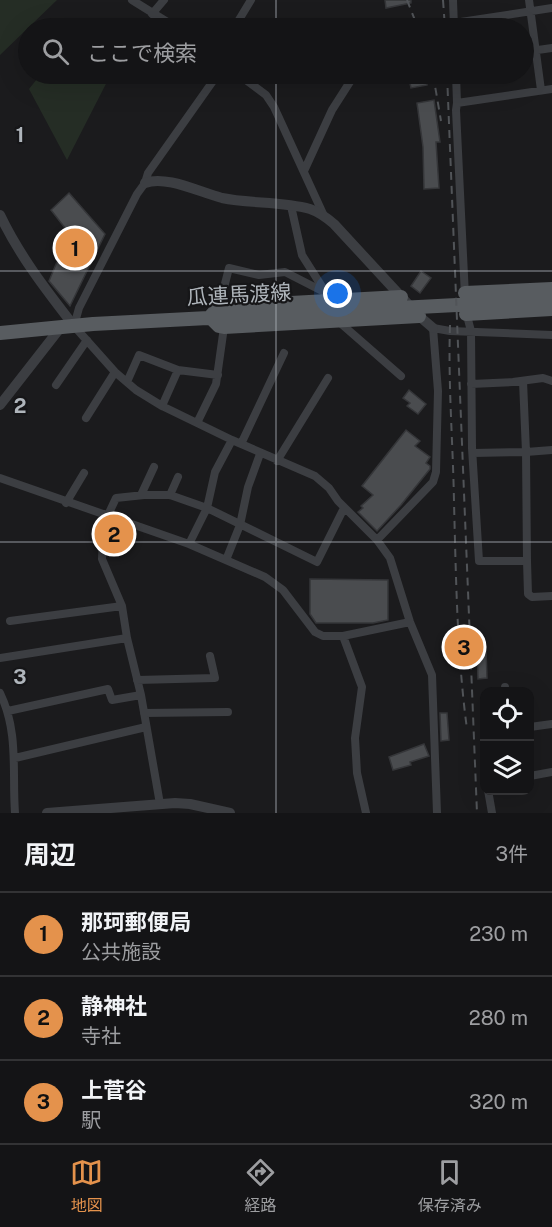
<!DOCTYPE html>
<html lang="ja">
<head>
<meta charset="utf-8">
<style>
  :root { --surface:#141416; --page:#1d1d1f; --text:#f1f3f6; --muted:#9d9ea1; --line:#333335; --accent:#e4924c }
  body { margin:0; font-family:"Public Sans","Noto Sans JP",sans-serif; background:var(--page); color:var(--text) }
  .controls { position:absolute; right:18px; bottom:18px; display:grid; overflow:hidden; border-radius:12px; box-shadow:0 6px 24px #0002 }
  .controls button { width:54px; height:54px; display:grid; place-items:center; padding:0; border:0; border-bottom:2px solid var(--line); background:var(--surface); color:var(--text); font:30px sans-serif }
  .you { position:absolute; left:338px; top:294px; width:21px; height:21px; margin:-15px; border:4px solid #fff; border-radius:50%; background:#1a73e8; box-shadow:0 0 0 9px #1a73e833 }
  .badge { display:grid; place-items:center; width:39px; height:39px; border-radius:50%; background:var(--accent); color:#111; font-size:20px; font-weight:700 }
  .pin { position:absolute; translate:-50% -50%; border:3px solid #fff; box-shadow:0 2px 6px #0006 }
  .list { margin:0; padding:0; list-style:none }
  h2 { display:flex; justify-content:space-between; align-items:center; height:78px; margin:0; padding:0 24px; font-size:26px }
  h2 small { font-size:20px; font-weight:400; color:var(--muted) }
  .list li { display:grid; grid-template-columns:39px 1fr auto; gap:18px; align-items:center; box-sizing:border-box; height:84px; padding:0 24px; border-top:2px solid var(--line) }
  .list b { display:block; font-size:22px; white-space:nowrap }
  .list p { margin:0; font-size:20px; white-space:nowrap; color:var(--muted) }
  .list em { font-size:20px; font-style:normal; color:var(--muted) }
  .icon { flex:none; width:33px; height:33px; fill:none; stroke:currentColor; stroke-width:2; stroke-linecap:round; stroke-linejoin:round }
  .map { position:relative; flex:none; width:552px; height:813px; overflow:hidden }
  .search { position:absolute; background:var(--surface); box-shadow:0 6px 24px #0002; left:18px; right:18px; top:18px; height:66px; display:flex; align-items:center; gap:15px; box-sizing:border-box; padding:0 21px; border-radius:33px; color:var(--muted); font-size:22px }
  .sheet { height:330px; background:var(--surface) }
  nav { display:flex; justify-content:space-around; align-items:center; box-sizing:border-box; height:84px; border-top:2px solid var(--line); background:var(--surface); font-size:16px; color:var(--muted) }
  nav a { display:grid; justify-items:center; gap:3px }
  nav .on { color:var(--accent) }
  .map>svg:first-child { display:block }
</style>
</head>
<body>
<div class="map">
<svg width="552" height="813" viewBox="0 0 552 813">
  <rect width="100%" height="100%" fill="#1b1b1d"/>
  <path fill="#252d25" d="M0,0H57L0,55Z
    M41,74H111L67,160L29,89Z"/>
  <path fill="#4a4c4f" stroke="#353639" stroke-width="1.5" d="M385,0H411V3L386,8Z
    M408,74H424L427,85L411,88Z
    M434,100L440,142H436L439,188L424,189L423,147L417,103Z
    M69,193L105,234L70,306L49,281L69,233L51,210Z
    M421,271L431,278L420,293L411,286Z
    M409,390L426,404L418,414L407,406L410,403L403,398Z
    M406,430L420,441L415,446L430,457L426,463L430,466V469L401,505L377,531L358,512L363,508L361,506L373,495L362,486Z
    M310,579L388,580V620L373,623H316L310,614Z
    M477,649H486L487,678L478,679Z
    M440,713H447L449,740L441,741Z
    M424,744L429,756L410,762L411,765L393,770L389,757Z"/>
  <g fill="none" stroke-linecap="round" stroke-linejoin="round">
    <path stroke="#3c3e42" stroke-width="8" d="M132,0L177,28
      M453,0L454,28
      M529,0L541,90
      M152,14L164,0
      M454,23L552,8
      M234,28L251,0
      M524,52L552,48
      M218,74L148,173L145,183L137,194L79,308L74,326L115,372L136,390L162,406L232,440L315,476L329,488L338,501L377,540L390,558L410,622L432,675L437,813
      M238,74L266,95L274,107L324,216
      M456,74L457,103L552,89
      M457,103L456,110L465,296
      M304,171L332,110L355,74
      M219,307L229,268L259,275L285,272L326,293L302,255L291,206
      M466,312L471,331L472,448L479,561H527L528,594L532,597L552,596
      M338,321L401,376
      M178,370L218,375
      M127,382L139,355L178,370L162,406
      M471,384L513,382L543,378L552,381
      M56,385L87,340
      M86,418L115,372
      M197,423L216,384L224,327
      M232,440L215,472L207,508L317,562L344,508
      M241,444L284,353
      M473,453L526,452L523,381
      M277,461L328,378
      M0,478L189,544L265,577L283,590L315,632L323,636H343L410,622
      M141,495L154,467
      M170,495L178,477
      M66,503L84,473
      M104,514L102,559L122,606L127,638L141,695L160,804
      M108,515L116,498L144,495H170L207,508L189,544
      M377,540L433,482L436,472L438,391L433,328L450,331L552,335
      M226,560L240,525L248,487L260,454
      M527,561L526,452L552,450
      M10,621L122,606
      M343,636L362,687L355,738L357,773L366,813
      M0,658L127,638
      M137,680L215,678L210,656
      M505,687V692
      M0,693C19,732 12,772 15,813
      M8,711L108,689L112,700L141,695
      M144,713L228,712
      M530,727L552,724
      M15,758L146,727
      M484,764V774
      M530,776L552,772
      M488,790L492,813"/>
    <path stroke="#3c3e42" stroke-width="10" d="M145,183C166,175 199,192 222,198C250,204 282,201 310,209C319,212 327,218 334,224L419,316L433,328
      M0,215C19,255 46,290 74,326
      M0,405L61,327
      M47,813L175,803L190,804L230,813"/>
    <path stroke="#585c60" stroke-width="14" d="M465,293L552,289
      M466,314L552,309
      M210,317L219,326L224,327L419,316
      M210,317L219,307L401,297
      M0,333L93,324L552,300"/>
    <path stroke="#515458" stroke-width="2" stroke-dasharray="8 6" stroke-linecap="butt" d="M407,0L418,28
      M443,0L445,28
      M433,74L441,121
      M447,74L477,813
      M450,325C448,384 453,443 454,502C456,578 457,655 467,729"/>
  </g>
  <path fill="none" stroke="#afb5bb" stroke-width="1.5" stroke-opacity="0.55" d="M276,0V28M276,74V813M0,271H552M0,542H552"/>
  <g text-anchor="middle" stroke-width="4.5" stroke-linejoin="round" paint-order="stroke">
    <g font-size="21" fill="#afb5bb" stroke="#161618">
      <text transform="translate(239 295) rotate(-3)" y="7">瓜連馬渡線</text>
    </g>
  </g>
  <g font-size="20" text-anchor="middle" font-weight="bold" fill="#afb5bb" stroke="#161618" stroke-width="4.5" stroke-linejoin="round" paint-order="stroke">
    <text x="20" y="142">1</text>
    <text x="20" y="413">2</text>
    <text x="20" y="684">3</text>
  </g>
</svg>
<div class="controls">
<button><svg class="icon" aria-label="locate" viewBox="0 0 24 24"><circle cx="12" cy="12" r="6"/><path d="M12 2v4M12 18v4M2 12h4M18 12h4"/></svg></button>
<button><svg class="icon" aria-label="layers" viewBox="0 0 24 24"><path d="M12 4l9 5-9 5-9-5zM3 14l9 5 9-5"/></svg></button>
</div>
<div class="you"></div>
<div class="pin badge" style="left:75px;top:248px">1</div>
<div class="pin badge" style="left:114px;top:534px">2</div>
<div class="pin badge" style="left:464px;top:647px">3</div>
<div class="search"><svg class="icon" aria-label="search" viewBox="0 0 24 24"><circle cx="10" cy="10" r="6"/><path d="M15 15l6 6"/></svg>ここで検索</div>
</div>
<section class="sheet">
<h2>周辺<small>3件</small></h2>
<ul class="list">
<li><span class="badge">1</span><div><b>那珂郵便局</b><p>公共施設</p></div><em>230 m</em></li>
<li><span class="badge">2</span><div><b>静神社</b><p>寺社</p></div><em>280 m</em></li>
<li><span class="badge">3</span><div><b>上菅谷</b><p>駅</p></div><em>320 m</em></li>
</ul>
</section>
<nav>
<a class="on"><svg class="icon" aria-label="map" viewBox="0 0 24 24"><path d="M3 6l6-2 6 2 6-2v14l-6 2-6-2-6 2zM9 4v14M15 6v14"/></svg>地図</a>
<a><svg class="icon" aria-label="directions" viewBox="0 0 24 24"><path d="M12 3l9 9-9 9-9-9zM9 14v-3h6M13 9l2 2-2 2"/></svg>経路</a>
<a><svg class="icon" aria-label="saved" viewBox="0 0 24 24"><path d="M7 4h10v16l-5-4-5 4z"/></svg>保存済み</a>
</nav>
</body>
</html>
